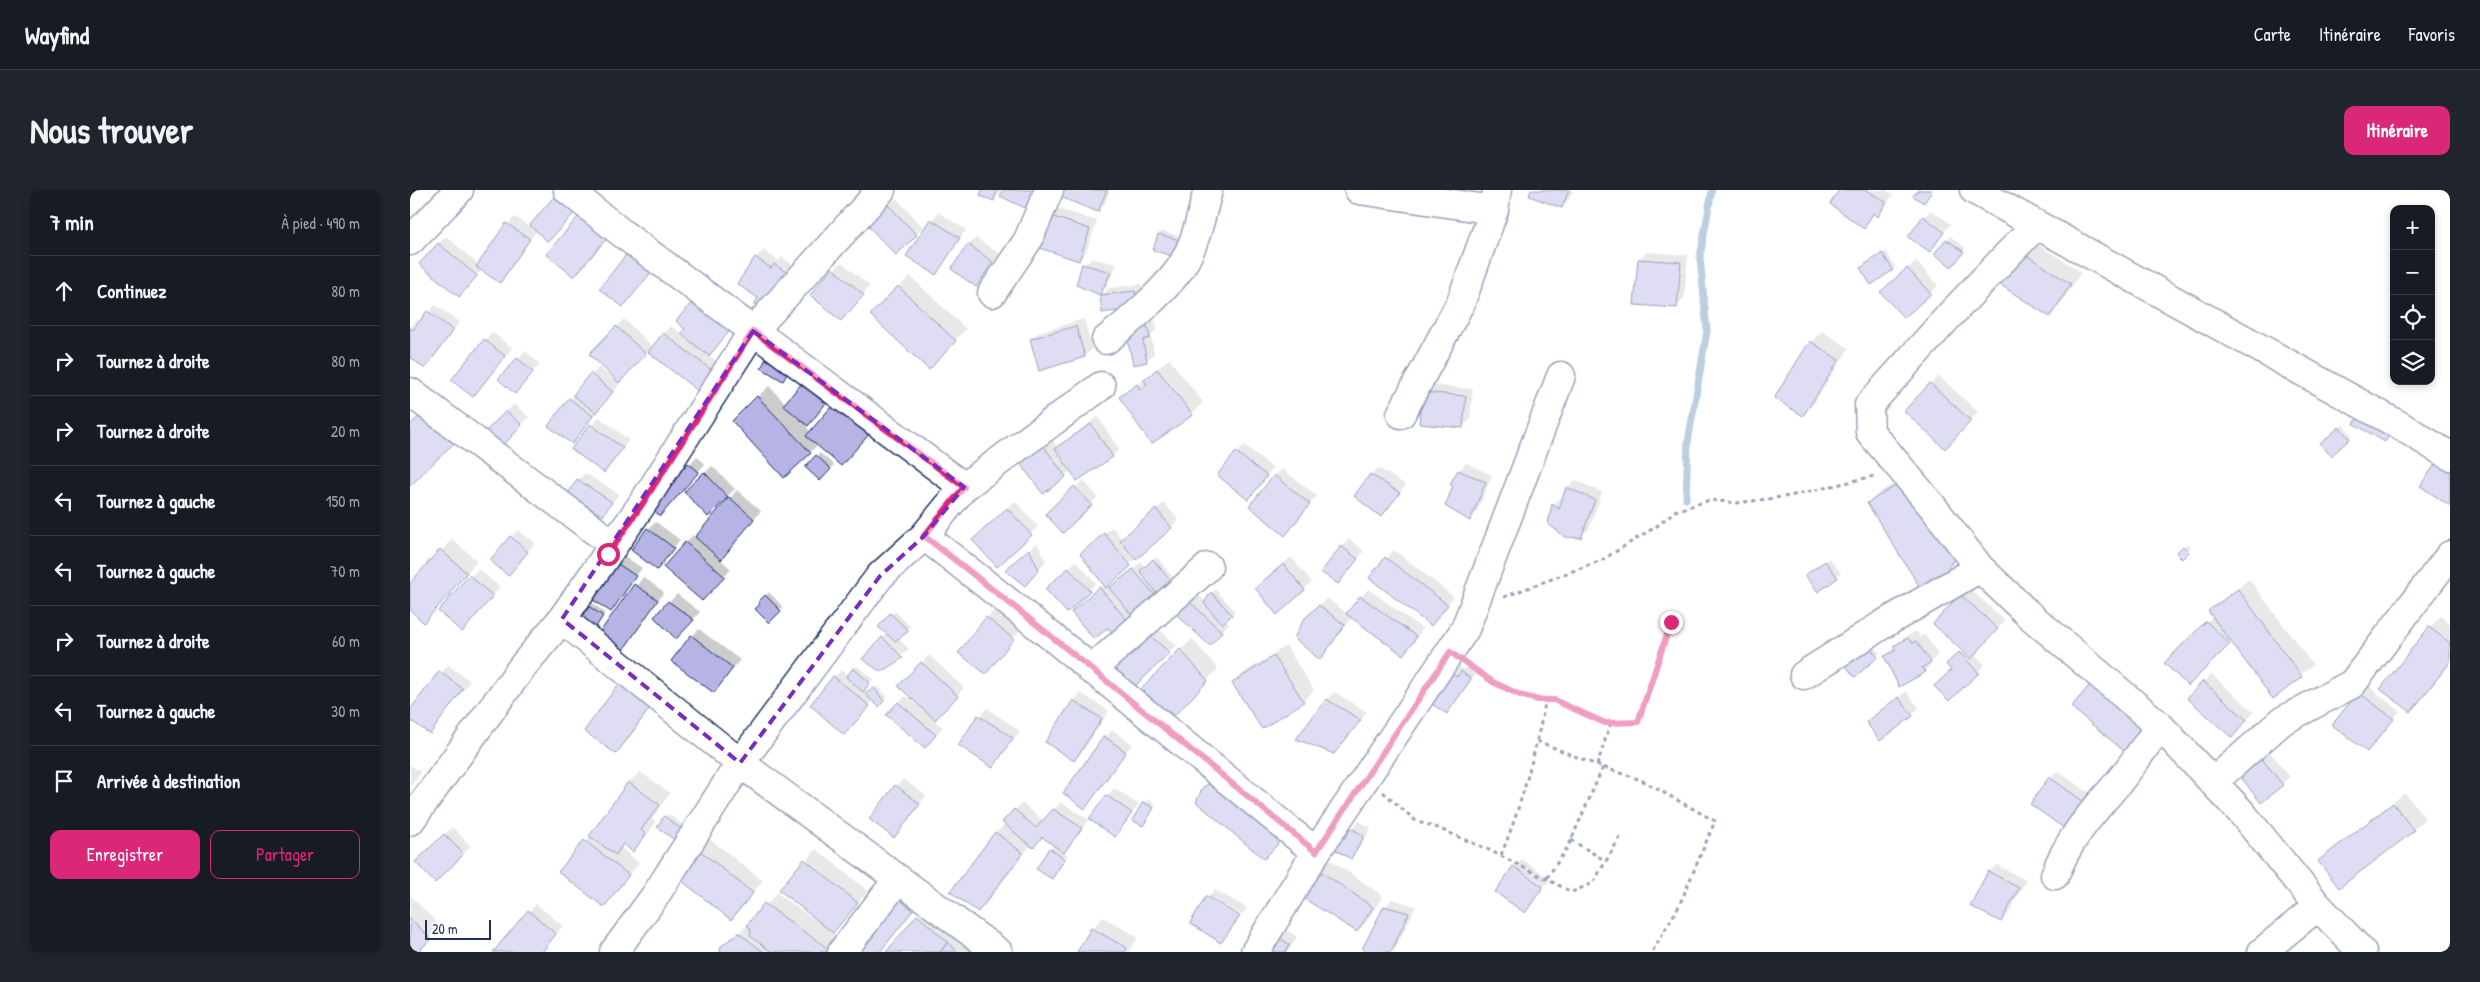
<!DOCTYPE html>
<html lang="fr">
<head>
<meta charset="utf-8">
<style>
  :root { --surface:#171b24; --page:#20242c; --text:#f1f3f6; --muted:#9ea1a6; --line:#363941; --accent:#db2777 }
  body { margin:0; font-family:"Patrick Hand",sans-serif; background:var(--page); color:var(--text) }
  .controls { position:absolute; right:15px; top:15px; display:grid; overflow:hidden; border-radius:10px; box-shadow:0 2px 8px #0003 }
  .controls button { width:45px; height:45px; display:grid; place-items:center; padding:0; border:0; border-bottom:1px solid var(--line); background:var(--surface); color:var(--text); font:25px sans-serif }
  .scale { position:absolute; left:15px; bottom:12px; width:66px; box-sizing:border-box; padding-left:5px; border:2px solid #1b2f5e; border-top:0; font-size:14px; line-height:18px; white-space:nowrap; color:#1b2f5e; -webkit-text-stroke:4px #fff; paint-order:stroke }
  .stop { position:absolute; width:15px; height:15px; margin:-11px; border:4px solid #db2777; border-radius:50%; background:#fff }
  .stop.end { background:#db2777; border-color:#fff; box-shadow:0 1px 5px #0008 }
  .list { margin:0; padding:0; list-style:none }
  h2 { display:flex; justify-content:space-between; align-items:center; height:65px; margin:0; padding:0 20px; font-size:21px }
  h2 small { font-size:16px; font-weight:400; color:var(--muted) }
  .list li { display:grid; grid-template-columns:32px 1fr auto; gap:15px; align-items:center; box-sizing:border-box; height:70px; padding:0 20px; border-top:1px solid var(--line) }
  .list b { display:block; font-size:19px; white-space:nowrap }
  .list em { font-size:16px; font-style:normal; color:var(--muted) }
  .actions { display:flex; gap:10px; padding:15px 20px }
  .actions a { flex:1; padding:11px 0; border:1px solid var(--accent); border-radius:10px; text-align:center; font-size:18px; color:var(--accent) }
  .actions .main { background:var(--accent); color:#fff }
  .icon { flex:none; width:28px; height:28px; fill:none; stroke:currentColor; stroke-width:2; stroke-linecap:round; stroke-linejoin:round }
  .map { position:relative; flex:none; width:2040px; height:762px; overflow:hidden; border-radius:10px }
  header { display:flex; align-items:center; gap:30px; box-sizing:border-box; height:70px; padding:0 25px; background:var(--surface); border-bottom:1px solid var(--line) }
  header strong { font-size:24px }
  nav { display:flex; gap:28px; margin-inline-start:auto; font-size:18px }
  .intro { display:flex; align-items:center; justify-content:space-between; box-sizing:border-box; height:120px; padding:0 30px }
  h1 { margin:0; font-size:35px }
  .button { padding:12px 22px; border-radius:10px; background:var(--accent); color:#fff; font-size:18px; font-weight:700 }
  main { display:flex; gap:30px; padding:0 30px }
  aside { flex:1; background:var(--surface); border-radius:10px; box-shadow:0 2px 8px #0003 }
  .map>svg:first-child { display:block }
</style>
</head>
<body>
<header>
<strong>Wayfind</strong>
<nav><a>Carte</a><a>Itinéraire</a><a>Favoris</a></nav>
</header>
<div class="intro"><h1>Nous trouver</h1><a class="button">Itinéraire</a></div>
<main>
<aside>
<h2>7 min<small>À pied · 490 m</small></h2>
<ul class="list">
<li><svg class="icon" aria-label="ahead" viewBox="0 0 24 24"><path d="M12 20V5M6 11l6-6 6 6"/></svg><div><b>Continuez</b></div><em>80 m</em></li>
<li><svg class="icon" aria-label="right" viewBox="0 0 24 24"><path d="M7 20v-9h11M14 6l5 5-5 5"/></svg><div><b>Tournez à droite</b></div><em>80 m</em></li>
<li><svg class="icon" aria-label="right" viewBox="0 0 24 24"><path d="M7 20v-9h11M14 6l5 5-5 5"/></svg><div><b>Tournez à droite</b></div><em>20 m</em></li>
<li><svg class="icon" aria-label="left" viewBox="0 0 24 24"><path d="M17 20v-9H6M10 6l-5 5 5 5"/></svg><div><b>Tournez à gauche</b></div><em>150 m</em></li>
<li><svg class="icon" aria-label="left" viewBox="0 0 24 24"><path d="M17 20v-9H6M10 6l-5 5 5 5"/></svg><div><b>Tournez à gauche</b></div><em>70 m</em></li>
<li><svg class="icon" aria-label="right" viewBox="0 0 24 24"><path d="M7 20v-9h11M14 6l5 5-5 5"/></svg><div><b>Tournez à droite</b></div><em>60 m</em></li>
<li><svg class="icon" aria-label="left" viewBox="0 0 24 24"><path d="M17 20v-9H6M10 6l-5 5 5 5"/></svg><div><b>Tournez à gauche</b></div><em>30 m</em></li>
<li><svg class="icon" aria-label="arrive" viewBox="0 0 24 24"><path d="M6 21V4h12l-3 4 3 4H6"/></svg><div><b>Arrivée à destination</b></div></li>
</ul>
<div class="actions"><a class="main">Enregistrer</a><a>Partager</a></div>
</aside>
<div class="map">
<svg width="2040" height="762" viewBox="0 0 2040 762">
  <rect width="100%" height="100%" fill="#fff"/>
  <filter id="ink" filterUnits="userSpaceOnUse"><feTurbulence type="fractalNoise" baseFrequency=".02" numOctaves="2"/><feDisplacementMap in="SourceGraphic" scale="10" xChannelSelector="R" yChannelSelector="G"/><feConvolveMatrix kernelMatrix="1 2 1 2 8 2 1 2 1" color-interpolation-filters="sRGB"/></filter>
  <g filter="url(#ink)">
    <path fill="#0003" d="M573,0H592L584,10Z
      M649,0H700L695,13L687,21Z
      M1122,0H1163L1159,9L1151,17Z
      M1431,0H1476L1483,4L1475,18L1468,25L1465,23L1454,37Z
      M486,8L513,37L486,64L458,35Z
      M649,19L687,31L676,62L669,70L642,26Z
      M1521,20L1541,34L1519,60L1514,27Z
      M528,22L556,40L525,84L497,65Z
      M104,27L127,40L90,92L72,80L56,98L28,54L36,46L69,75Z
      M752,41L779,49L744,59L749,44Z
      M1540,46L1556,58L1545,72L1526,64Z
      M566,48L590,64L565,95L559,55Z
      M1626,53L1671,82L1651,114L1639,125L1584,90Z
      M353,60L369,71L372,67L386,77L349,108L346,68Z
      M1476,61L1485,76L1482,79L1455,75Z
      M1237,62L1278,65L1274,109L1266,117L1229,69Z
      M681,68L707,74L697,96L690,104L674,75Z
      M1506,71L1528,96L1494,126L1479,94Z
      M431,72L460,96L431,130L402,105Z
      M500,86L556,139L530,167L489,97Z
      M732,94L734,110L691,106L699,98Z
      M287,108L298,165L310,173L287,200L238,161L208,193L210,194L162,252L160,209L189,177L203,189L205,187L180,164L214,129L243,157L261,136L272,144L276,139Z
      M25,115L50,132L15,177L0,166V137L7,130L10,133Z
      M674,129L682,159L675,166L621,149L629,142Z
      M745,131L747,139L741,145L744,163L737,170L724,173L725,135Z
      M1412,141L1439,158L1404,213L1393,224L1401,152Z
      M82,142L102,158L63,205L75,150Z
      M115,161L130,174L112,194L108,169Z
      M759,169L793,212L782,224L742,252L711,208Z
      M1529,186L1568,222L1543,250L1496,221Z
      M393,194L423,205L396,235L408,255L400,262L323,231L359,196L376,214Z
      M1021,195L1063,199L1060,229L1053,236L1013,203Z
      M104,214L119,227L92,255L77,242Z
      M189,227L219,250L194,281L163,258Z
      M688,227L709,259L702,266L661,281L633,303L608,268L638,244L647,257Z
      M1933,235L1942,245L1939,248L1915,251Z
      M834,255L863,278L845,301L809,285Z
      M410,263L424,275L410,289L397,277Z
      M287,266L295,274L257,317H241Z
      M1056,273L1082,285L1067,322L1060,330L1045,295L1049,280Z
      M302,276L325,299L298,325L275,302Z
      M968,278L996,295L978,318L961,285Z
      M872,279L907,306L875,344L865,286Z
      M1506,280L1557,354L1543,374L1531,386L1459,313L1470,302Z
      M175,283L209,304L193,324L168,290Z
      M673,290L688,307L653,341L637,324Z
      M1165,290L1192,302L1179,339L1171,346L1140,333L1143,315L1150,307L1154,309L1157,298Z
      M327,300L351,321L310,369L321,379L299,402L254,377L283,345L286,348Z
      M605,311L628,336L587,375L571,343Z
      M754,313L769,330L699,393L702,397L731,372L736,377L747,367L764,389L755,400L716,429L670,415L694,394L679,357L702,337L713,350Z
      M246,332L270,350L247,378L238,339Z
      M108,340L125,353L105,377L101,347Z
      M42,349L67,371L25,420L0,419V395Z
      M939,349L954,361L928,393L932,357Z
      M627,353L636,371L622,387L596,380Z
      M1778,353L1781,358L1772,367L1768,363Z
      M984,360L1044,407L1021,434L961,388Z
      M207,361L232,378L201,420Z
      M881,367L902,392L867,423L846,398Z
      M1419,368L1431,383L1408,401L1400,382Z
      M666,371L686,393L679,400L644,392Z
      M68,379L90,397L59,433L30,421Z
      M233,387L254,402L209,464L187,449Z
      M1839,389L1903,475L1863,507L1821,451L1778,495L1756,473L1803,426L1800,421Z
      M1558,397L1595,431L1565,464L1575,475L1568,482L1543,480L1538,474L1553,459L1525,433Z
      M805,399L825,421L815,430L819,434L807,447L767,423L787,404L796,412Z
      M958,399L1013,439L993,464L942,427L910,468L895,430L917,408L938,424Z
      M359,402L373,417L359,431L350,412Z
      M267,404L290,422L274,440L245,427Z
      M179,410L195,423L183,441L162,432Z
      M584,420L610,440L576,482L577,428Z
      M485,421L501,437L488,448L499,459L471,480L453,469L477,443L469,437Z
      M2031,426L2040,434V474L2001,521L2020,438Z
      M741,432L767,455L723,496Z
      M289,439L330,470L304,502L282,446Z
      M1506,441L1510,447L1514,444L1528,464L1515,481L1490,495L1475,467L1492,449Z
      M782,449L808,479L765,523L732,500Z
      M1461,452L1470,463L1445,485Z
      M876,456L904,500L893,511L824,493L835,482Z
      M519,465L554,498L524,530L533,537L523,548L488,513L496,506L510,517L511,516L490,496Z
      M38,475L60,491L19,543L0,528V523Z
      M1048,475L1054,480L1059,475L1068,481L1037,523L1040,483Z
      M447,476L463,489L454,498L459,502L468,496L477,507L469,515L464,510L434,544L424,487L431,480L438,486Z
      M222,482L252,503L217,551L206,562Z
      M1801,484L1844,522L1829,539L1794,492Z
      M1957,495L1990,521L1957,561L1924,535Z
      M1496,501L1509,518L1502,525L1458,532Z
      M924,502L957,522L924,562L917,510Z
      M671,503L699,521L672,562L664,570V511Z
      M577,518L610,541L583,577L550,554Z
      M703,540L722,554L674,617L695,547Z
      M1860,562L1880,587L1851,611L1831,586Z
      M0,575L11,582L0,597Z
      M1647,581L1681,604L1662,630L1640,588Z
      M230,582L260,603L242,629L246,632L234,649L223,660L215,654L211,658L229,673L194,716L150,682L184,642L218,593Z
      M494,589L516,606L484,646L486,596Z
      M704,598L729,615L705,645L697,606Z
      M1995,603L2015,628L2003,640L1929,697L1910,671L1921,660Z
      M738,609L746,614L733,634L724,629Z
      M651,612L679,630L653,662L658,665L645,684L640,659L644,655L632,646L621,655L579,710L568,721L586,643L595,633L593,632L612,613L634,631Z
      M259,624L276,637L266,649L255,627Z
      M949,631L961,638L948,660L941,668L927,632L941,640Z
      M42,637L61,656L25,691L7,672Z
      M296,646L353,691L321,728L264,683Z
      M406,659L458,701L422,742L430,748L420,762H308L320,749L337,736L367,703L406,731L408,730L371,700Z
      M906,660L973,706L958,730L947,741L893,671Z
      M1112,669L1140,689L1115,721L1087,701Z
      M1587,675L1616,690L1599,723L1591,731L1579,682Z
      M805,700L837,718L832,725L798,706Z
      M0,705L31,737L6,762H0Z
      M485,706L509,712L471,762H442Z
      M797,707L830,727L811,751L782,733Z
      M982,709L1006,716L984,762H959L975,717Z
      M126,714L153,736L131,762H84Z
      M519,715L545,744L562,762H477Z
      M693,727L728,747L719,762H669L682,739Z
      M875,739L887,747L877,762H856Z"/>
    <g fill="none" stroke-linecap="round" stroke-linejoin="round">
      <path stroke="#6895bd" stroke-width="7" d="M1276,309L1278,252L1297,141L1290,67L1302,0"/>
    </g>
    <path fill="#b6b4e5" stroke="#1b2f5e" d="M572,0H587L584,11L570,6Z
      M593,0H626L617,19L590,6Z
      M647,0H697L688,22L645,5Z
      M1121,0H1159L1152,18L1119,6Z
      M1429,0H1456L1476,12L1468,27L1463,23L1454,39L1420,14Z
      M1508,0H1521L1522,1L1514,13L1503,6Z
      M146,4L166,21L138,52L120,35Z
      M478,15L507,45L486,65L457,35Z
      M175,19L203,41L164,87L136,64Z
      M641,26L680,39L669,71L630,58Z
      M1513,26L1534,42L1520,62L1498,47Z
      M520,29L550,48L526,85L496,66Z
      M96,33L120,49L90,93L66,77Z
      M748,44L777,52L771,69L743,60Z
      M1536,49L1554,62L1542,77L1524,64Z
      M28,53L67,86L49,107L9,74Z
      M558,54L583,72L566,97L541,79Z
      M223,56L247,75L213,117L189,99Z
      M1604,57L1661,94L1640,127L1583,90Z
      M1472,63L1483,80L1461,95L1450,78Z
      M345,67L361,78L364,74L380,85L355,121L344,114L348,108L327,94Z
      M1228,69L1271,72L1267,118L1224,115Z
      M672,74L701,82L690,105L666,95Z
      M422,78L454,105L431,131L400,105Z
      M1497,78L1521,104L1494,128L1470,102Z
      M488,96L546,151L519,180L460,125Z
      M725,101L728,118L692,123L690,105Z
      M286,107L323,137L299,166L271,144L275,139L266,131Z
      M17,121L43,140L15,179L0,167V138L3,140Z
      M206,136L236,164L209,193L179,164Z
      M666,136L675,167L629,181L620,149Z
      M738,137L740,148L733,150L737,172L723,175L716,142Z
      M253,143L303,181L288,201L238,162Z
      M74,149L95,166L63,207L41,190Z
      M1400,151L1429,170L1393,226L1364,208Z
      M358,165L380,179L373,191L351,178Z
      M107,168L123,182L105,204L88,189Z
      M747,179L783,225L741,254L709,207L727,194L730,200L737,195L734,190Z
      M180,183L203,202L186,223L163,205Z
      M392,193L416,213L398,236L373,215Z
      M1520,193L1561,231L1535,259L1494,221Z
      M1012,202L1056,206L1053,238L1009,234Z
      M347,206L401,263L374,288L322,231Z
      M159,208L183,226L162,254L138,236Z
      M427,210L462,241L431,276L396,246Z
      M1956,213L1988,232L1975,252L1944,234Z
      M15,221L45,252L0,296V235Z
      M96,221L112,235L92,257L75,242Z
      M180,234L213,258L194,283L161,259Z
      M681,234L703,267L667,291L645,258Z
      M1929,237L1940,249L1921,266L1910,254Z
      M630,251L656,287L633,304L606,268Z
      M826,262L857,286L838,310L807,285Z
      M2032,264L2040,269V316L2010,296Z
      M406,265L421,279L410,291L395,277Z
      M278,273L289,282L250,326L240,317Z
      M1048,280L1076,292L1060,331L1035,316L1043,296L1040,294Z
      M294,282L318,307L298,327L274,302Z
      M960,284L990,303L971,327L944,306Z
      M864,285L900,314L875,346L839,316Z
      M167,289L202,312L193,326L158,304Z
      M1495,290L1546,366L1532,387L1511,399L1457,313Z
      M664,296L682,315L653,343L635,324Z
      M1156,297L1185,310L1171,348L1155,347L1138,334L1142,314L1149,319Z
      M319,307L344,329L311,370L285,347Z
      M597,318L622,345L587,377L562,350Z
      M746,319L762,338L726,370L710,350Z
      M237,338L264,358L247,380L221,360Z
      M694,343L721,376L696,398L670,364Z
      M100,346L118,362L98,386L80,370Z
      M275,352L315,387L292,411L253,377Z
      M931,356L948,369L928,394L911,382Z
      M1773,356L1779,362L1772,369L1766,363Z
      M30,359L57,383L14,433L0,420V393Z
      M619,359L629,380L615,396L595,380Z
      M975,367L1038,415L1021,436L959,388Z
      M199,368L226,386L201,422L174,404Z
      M743,369L762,393L747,404L730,381Z
      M1415,371L1428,388L1408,402L1395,385Z
      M873,374L895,400L867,425L845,398Z
      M658,378L680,401L657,423L635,399Z
      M723,379L748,409L724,428L699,398Z
      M59,385L83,406L52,442L28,421Z
      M224,394L248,410L209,466L185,449Z
      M689,397L717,430L702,443L698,438L684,449L661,422Z
      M1828,399L1892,487L1863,509L1798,421Z
      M801,402L822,425L812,434L794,413Z
      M1550,404L1588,439L1561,469L1523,434Z
      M355,405L371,421L359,433L345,419L350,414L348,412Z
      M950,406L1007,447L993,465L936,424Z
      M778,410L812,442L800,456L766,424Z
      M258,411L284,430L266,449L244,427Z
      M174,413L193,426L180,446L161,433Z
      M909,415L935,435L910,470L884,448L894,429Z
      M480,423L499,441L485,451L468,437Z
      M576,427L604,449L576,484L548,463Z
      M1796,431L1820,454L1778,496L1754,473Z
      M2019,437L2040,453V472L2001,522L1970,499Z
      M732,438L760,463L723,498L709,486L701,468Z
      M281,445L323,478L304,503L261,471Z
      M472,447L493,468L471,482L452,469Z
      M1498,448L1502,453L1506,451L1521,472L1512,478L1516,482L1489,497L1474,466L1485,461L1483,456Z
      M1457,455L1468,467L1445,487L1434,474Z
      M770,459L798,491L765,525L738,511L730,500Z
      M1549,462L1569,483L1539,511L1524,496L1541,480L1536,474Z
      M864,466L894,512L852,539L822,493Z
      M511,472L548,506L525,530L488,496Z
      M443,478L460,493L453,502L436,487Z
      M29,481L53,499L20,544L0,530V520Z
      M1051,481L1061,489L1037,524L1019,512L1039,482L1047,487Z
      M423,486L460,516L434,545L400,515Z
      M1685,489L1739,533L1714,561L1661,517Z
      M1793,491L1837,530L1822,548L1777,508Z
      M210,492L242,515L206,564L174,541Z
      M464,498L474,511L469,517L455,504Z
      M1948,502L1984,529L1957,562L1922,535Z
      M1488,507L1503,526L1470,551L1456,532Z
      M916,509L951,530L924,564L886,549Z
      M663,510L692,529L664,571L635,552Z
      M488,512L526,545L515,558L476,525Z
      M568,525L603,548L583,578L548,555Z
      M694,546L716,562L675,619L653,603Z
      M1852,569L1873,595L1851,613L1830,586Z
      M1639,587L1674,612L1655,639L1620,614Z
      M218,592L250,615L231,640L236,644L223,662L213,654L206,665L179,646Z
      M803,592L876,645L854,669L786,612L793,597Z
      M485,595L510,614L484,648L459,629Z
      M696,605L722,623L705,647L679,629Z
      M733,612L744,618L733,636L722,630Z
      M1983,613L2004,641L1929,698L1908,671Z
      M604,619L626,638L643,619L672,638L654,663L632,647L623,658L592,632Z
      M254,626L274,641L266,651L247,637Z
      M918,638L935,648L941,638L954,646L941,669L910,651Z
      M585,642L613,663L568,722L540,702Z
      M34,644L54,664L25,693L5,672Z
      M174,650L219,685L194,717L148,682Z
      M284,656L343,703L321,730L262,683Z
      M639,658L655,669L642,689L626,679Z
      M394,669L448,713L423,743L369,700Z
      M894,670L963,717L947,742L874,696Z
      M1103,676L1133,697L1115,723L1085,702Z
      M1578,681L1609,698L1591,732L1560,716Z
      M484,705L503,720L470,762H440Z
      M796,706L830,726L811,753L780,733Z
      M354,713L420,760L418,762H362L340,746L341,740L337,735Z
      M974,716L999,723L981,762H957L952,759Z
      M118,720L146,744L132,762H83Z
      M507,725L538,752L530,762H476Z
      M0,728L21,749L8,762H0Z
      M681,738L717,758L715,762H667Z
      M329,743L354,762H310L311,756Z
      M867,746L880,755L875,762H854Z
      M538,752L548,762H530Z"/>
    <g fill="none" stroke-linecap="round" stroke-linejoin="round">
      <defs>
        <path id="minor" d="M158,0L213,44L554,297
          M949,0L1084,20
          M1564,0L1989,235L2040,266
          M1626,35L1540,125L1459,215L1460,242L1523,317L1570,378L1617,423L1750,536L1831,622L1908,716L1952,762
          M0,51L49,0
          M582,103L618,50L639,0
          M696,150C718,133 752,103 769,80C785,57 791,27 798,0
          M0,202L204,355
          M991,224L1051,112L1084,20L1087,0
          M514,346C647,448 775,556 906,662
          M152,429L330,573L588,762
          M681,480L798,377
          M1394,485L1472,435L1570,378
          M1803,592L1872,531L1942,494L2040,365
          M0,631L113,476L152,429L173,399L233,313L343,141L471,0
          M1645,685C1658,649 1682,623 1707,594C1722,576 1736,555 1750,536
          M204,762L245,706L330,573L470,386L514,346L554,297L691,196
          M432,762L488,689
          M845,762L906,662L1055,439L1151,186
          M1852,762L1908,716"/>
      </defs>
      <use href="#minor" stroke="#1b2f5e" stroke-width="31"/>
      <path stroke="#1b2f5e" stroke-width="3" stroke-dasharray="4 4" stroke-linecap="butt" d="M1094,407L1192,370L1247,336L1265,321L1300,310L1327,313L1380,306L1464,286
        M1059,476L1083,492L1110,505L1128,510H1144L1195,533H1228L1261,432
        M1127,551L1187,575L1231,590L1305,631L1269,716L1242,762
        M1187,575L1201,532
        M973,602L1007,632L1023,636L1077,659L1162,702L1183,693L1212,644
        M1161,650L1196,671
        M1091,665C1112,615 1125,562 1136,509
        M1137,688L1159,655L1193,577"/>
      <use href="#minor" stroke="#fff" stroke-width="28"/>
    </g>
  </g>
  <g fill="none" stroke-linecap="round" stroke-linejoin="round" filter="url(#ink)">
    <path stroke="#db2777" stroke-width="6" d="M198,364L233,313L343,141L554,297L514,346C647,448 775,556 906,662L1040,462L1083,492L1110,505L1128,510H1144L1195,533L1228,532L1261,432"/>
  </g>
  <path d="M0 0H2040V762H0ZM343,141L554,297L514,346L470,386L330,573L152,429Z" fill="#fff" fill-opacity=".55" fill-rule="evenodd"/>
  <path fill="none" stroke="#7b2cbf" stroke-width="4" stroke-dasharray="10 6" stroke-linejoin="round" d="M343,141L554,297L514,346L470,386L330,573L152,429Z"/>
</svg>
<div class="controls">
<button>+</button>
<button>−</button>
<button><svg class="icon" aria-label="locate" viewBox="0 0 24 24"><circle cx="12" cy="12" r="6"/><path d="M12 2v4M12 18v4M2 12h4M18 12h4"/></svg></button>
<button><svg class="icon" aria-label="layers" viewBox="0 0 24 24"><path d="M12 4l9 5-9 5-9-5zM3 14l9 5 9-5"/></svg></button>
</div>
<div class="scale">20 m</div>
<div class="stop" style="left:198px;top:364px"></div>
<div class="stop end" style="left:1261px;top:432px"></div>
</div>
</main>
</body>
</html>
